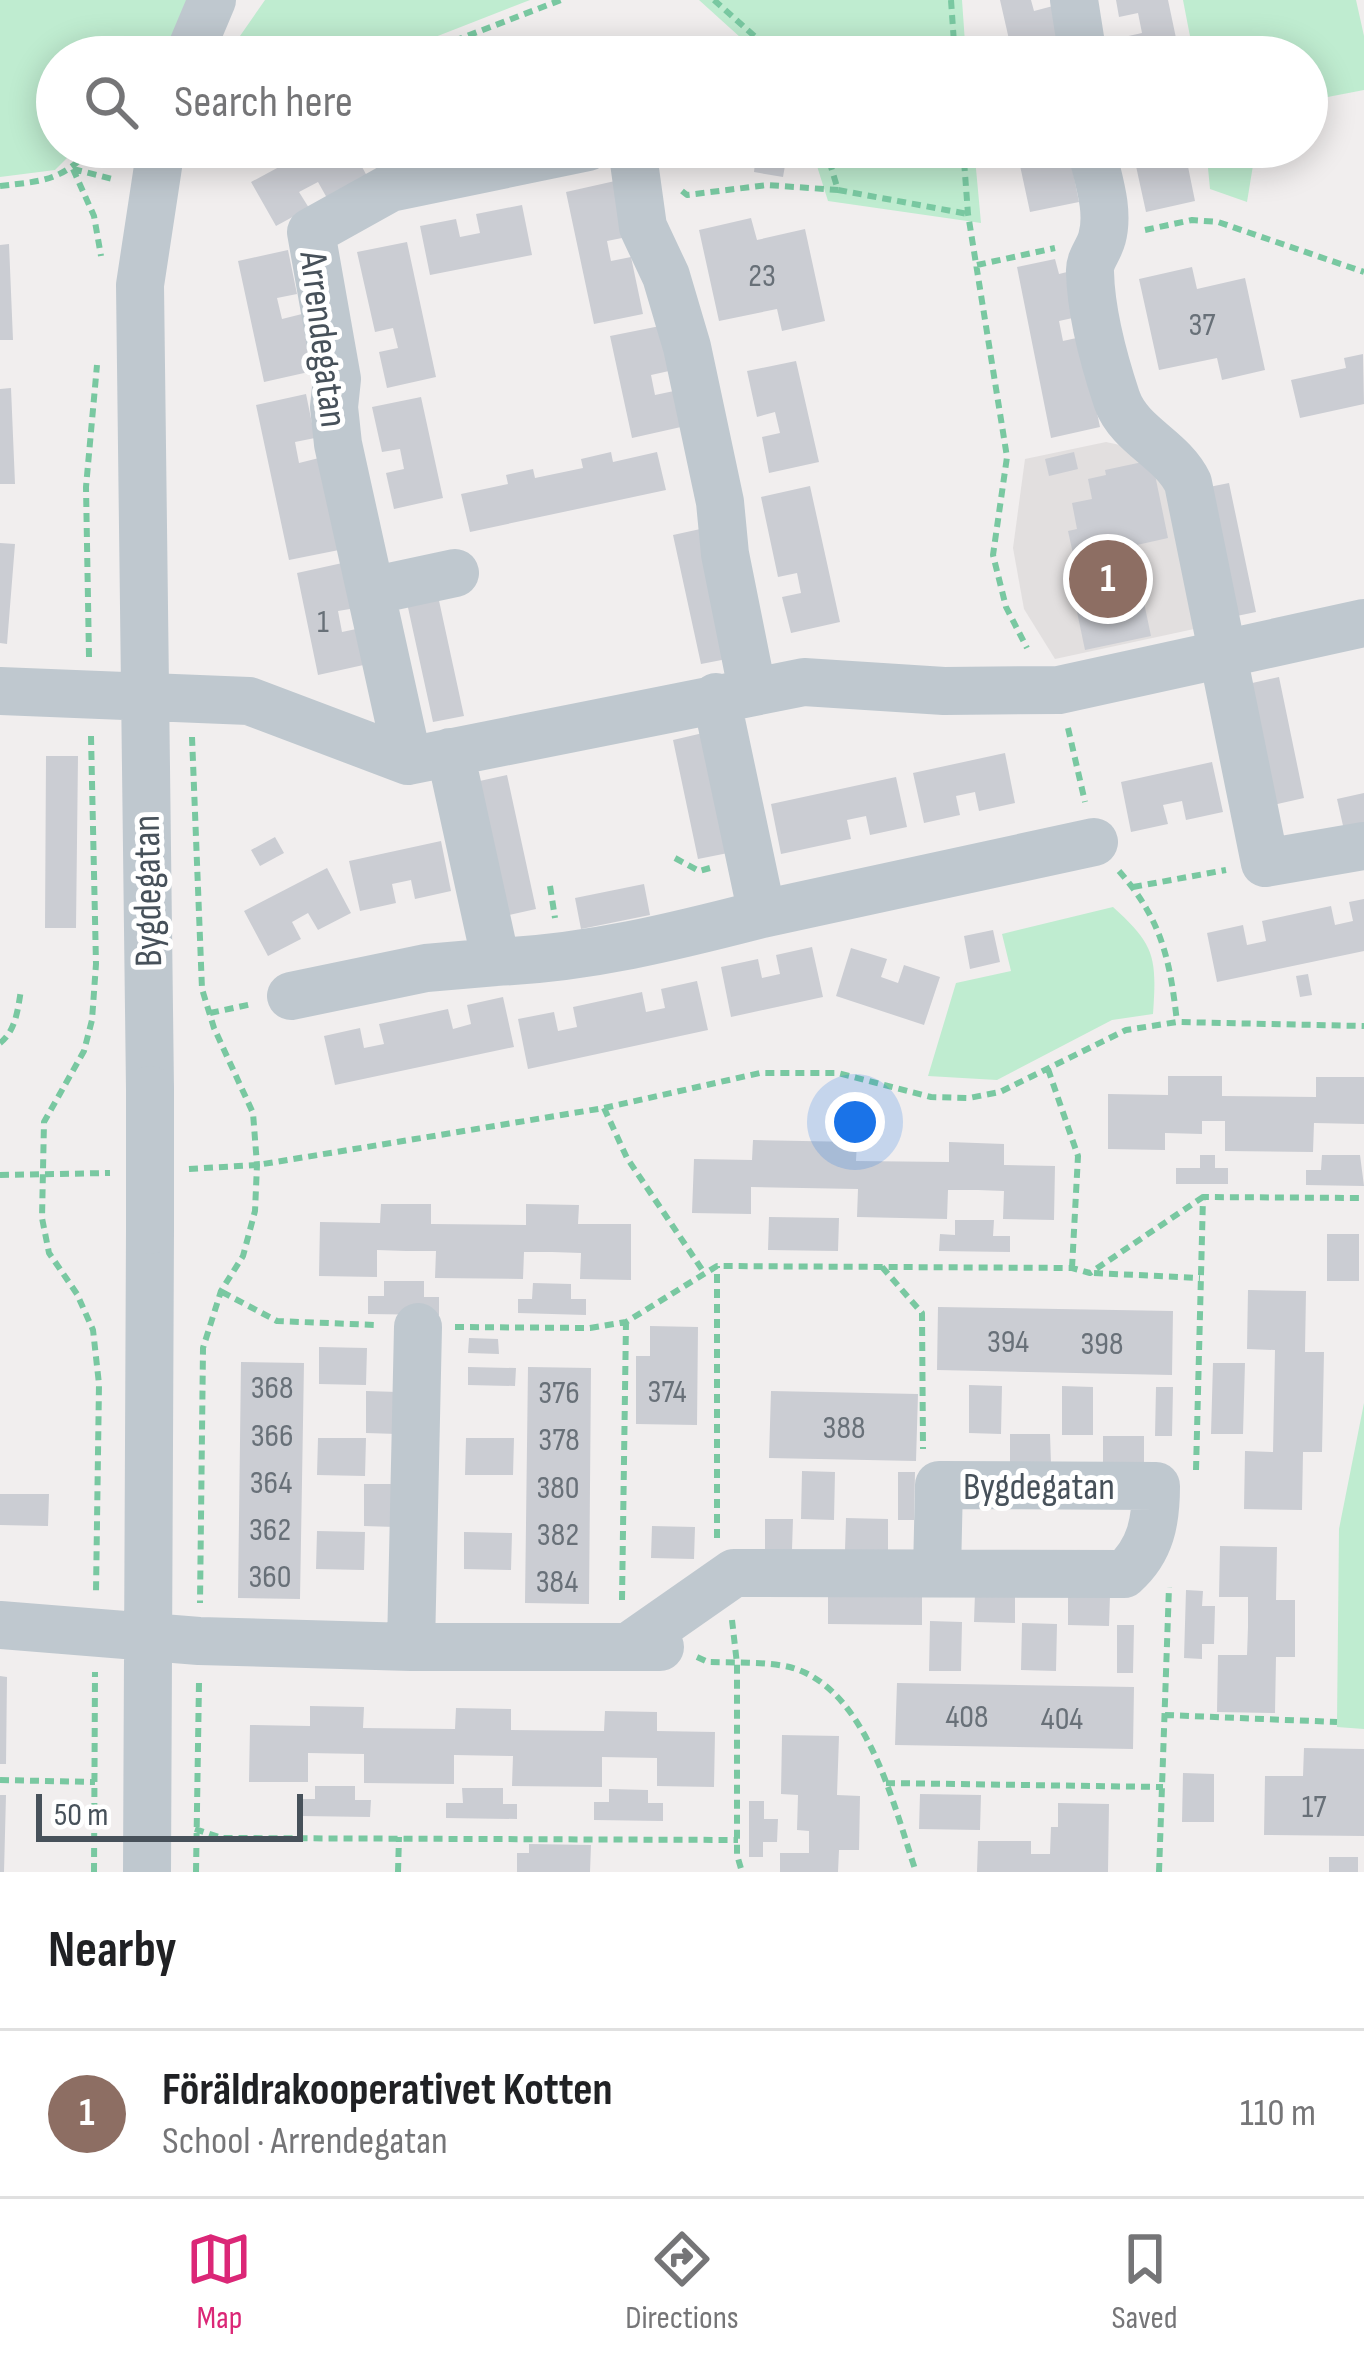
<!DOCTYPE html>
<html lang="en">
<head>
<meta charset="utf-8">
<style>
  :root { --surface:#fff; --page:#f6f6f6; --text:#202124; --muted:#757577; --line:#e0e0e0; --accent:#db2777 }
  body { margin:0; font-family:"Sofia Sans Condensed",sans-serif; background:var(--page); color:var(--text) }
  .scale { position:absolute; left:36px; bottom:30px; width:267px; box-sizing:border-box; padding-left:12px; border:6px solid #47515a; border-top:0; font-size:33px; line-height:42px; white-space:nowrap; color:#47515a; -webkit-text-stroke:9px #fff; paint-order:stroke }
  .you { position:absolute; left:855px; top:1122px; width:42px; height:42px; margin:-30px; border:9px solid #fff; border-radius:50%; background:#1a73e8; box-shadow:0 0 0 18px #1a73e833 }
  .badge { display:grid; place-items:center; width:78px; height:78px; border-radius:50%; background:var(--accent); color:#fff; font-size:39px; font-weight:700 }
  .pin { position:absolute; translate:-50% -50%; border:6px solid #fff; box-shadow:0 3px 12px #0006 }
  .list { margin:0; padding:0; list-style:none }
  h2 { display:flex; justify-content:space-between; align-items:center; height:156px; margin:0; padding:0 48px; font-size:51px }
  h2 small { font-size:39px; font-weight:400; color:var(--muted) }
  .list li { display:grid; grid-template-columns:78px 1fr auto; gap:36px; align-items:center; box-sizing:border-box; height:168px; padding:0 48px; border-top:3px solid var(--line) }
  .list b { display:block; font-size:45px; white-space:nowrap }
  .list p { margin:0; font-size:39px; white-space:nowrap; color:var(--muted) }
  .list em { font-size:39px; font-style:normal; color:var(--muted) }
  .icon { flex:none; width:66px; height:66px; fill:none; stroke:currentColor; stroke-width:2; stroke-linecap:round; stroke-linejoin:round }
  .map { position:relative; flex:none; width:1364px; height:1872px; overflow:hidden }
  .search { position:absolute; background:var(--surface); box-shadow:0 6px 30px #0003; left:36px; right:36px; top:36px; height:132px; display:flex; align-items:center; gap:30px; box-sizing:border-box; padding:0 42px; border-radius:66px; color:var(--muted); font-size:45px }
  .sheet { height:324px; background:var(--surface) }
  nav { display:flex; justify-content:space-around; align-items:center; box-sizing:border-box; height:168px; border-top:3px solid var(--line); background:var(--surface); font-size:33px; color:var(--muted) }
  nav a { display:grid; justify-items:center; gap:6px }
  nav .on { color:var(--accent) }
  .map>svg:first-child { display:block }
</style>
</head>
<body>
<div class="map">
<svg width="1364" height="1872" viewBox="0 0 1364 1872">
  <rect width="100%" height="100%" fill="#f1eeee"/>
  <path fill="#e2dfdf" d="M1106,442L1147,451L1176,478L1208,626L1055,659L1024,609L1013,548L1025,459Z"/>
  <path fill="#bfecd0" d="M0,0H197L167,57H57V147H78L55,170L0,177Z
    M265,0H530L384,57H233V46Z
    M699,0H962L966,57H762Z
    M1183,0H1356L1364,36V90L1307,101V57H1194Z
    M811,147H974L981,223L828,201Z
    M1206,147H1256L1247,202L1210,189Z
    M1113,907C1155,945 1157,957 1153,1014L1112,1020L997,1080L928,1076L956,983L1011,971L1002,934Z
    M1364,1403V1729L1337,1727V1722L1339,1529Z"/>
  <path fill="#cbcdd3" d="M1000,0H1031L1034,11L1053,6L1064,57H1013Z
    M1116,0H1168L1180,57H1128L1124,37L1142,33L1138,13L1119,17Z
    M618,44L621,57H569V55Z
    M316,147H351L367,176L327,198L318,182L299,192L309,208L276,226L251,182Z
    M406,147H445L447,156L410,164Z
    M698,147H731L716,164Z
    M1016,147H1068L1079,202L1030,212Z
    M1151,147H1184L1195,201L1146,212L1134,157L1152,152Z
    M756,155L786,160L783,177L754,172Z
    M615,181L627,237L607,241L611,261L631,257L643,314L594,324L566,192Z
    M522,205L532,255L430,275L420,226L456,219L460,237L480,233L476,214Z
    M751,218L757,240L805,229L825,321L782,331L777,309L719,321L699,230Z
    M407,242L436,377L387,388L379,352L398,348L393,328L375,332L357,252Z
    M9,244L13,340H0V245Z
    M288,250L297,294L277,298L282,319L302,314L313,371L264,382L238,261Z
    M1055,259L1059,274L1067,272L1077,317L1059,321L1063,341L1081,337L1100,427L1051,438L1017,267Z
    M1192,267L1197,289L1245,278L1265,370L1222,380L1217,358L1159,370L1139,279Z
    M660,326L669,371L651,375L655,395L674,391L681,427L632,438L610,336Z
    M1363,354L1364,404L1300,418L1291,380L1346,368L1344,358Z
    M796,361L819,462L769,473L762,437L780,433L775,412L757,417L747,371Z
    M11,388L15,484H0V389Z
    M306,394L315,438L295,442L299,463L319,458L339,550L289,560L256,405Z
    M421,397L443,498L394,509L386,473L404,469L400,449L382,452L372,407Z
    M611,452L613,462L657,452L666,490L470,532L461,494L508,484L506,475L533,469L535,478L583,468L581,459Z
    M1074,452L1078,469L1049,476L1045,459Z
    M1152,460L1168,538L1128,547L1131,561L1107,566L1110,580L1138,574L1151,636L1085,650L1072,588L1089,585L1086,570L1077,572L1068,531L1077,529L1072,503L1092,499L1088,479L1106,475L1105,470Z
    M1229,483L1256,612L1227,618L1199,489Z
    M810,486L840,622L791,633L782,597L801,593L797,573L778,577L761,497Z
    M705,528L732,658L701,664L673,535Z
    M0,543L15,544L7,644L0,643Z
    M347,562L356,608L338,611L342,632L361,628L368,664L318,675L297,573Z
    M438,596L464,716L433,722L407,603Z
    M1279,677L1304,798L1273,805L1248,684Z
    M703,733L728,853L698,859L673,740Z
    M1005,753L1015,803L979,811L975,792L956,796L960,815L924,823L913,773Z
    M46,756H78L76,928H45Z
    M1212,762L1223,812L1186,820L1182,801L1163,805L1168,824L1131,832L1121,782Z
    M507,775L536,909L504,916L475,782Z
    M896,777L907,827L870,835L866,816L847,820L851,839L781,854L771,804Z
    M1364,793V825L1344,830L1337,799Z
    M275,837L284,853L260,866L251,850Z
    M441,841L451,891L415,899L411,880L392,884L396,903L360,911L349,861Z
    M327,868L351,913L318,930L308,913L292,922L301,939L268,956L244,911Z
    M644,884L650,915L581,929L575,898Z
    M1364,899V951L1217,982L1207,933L1243,925L1247,945L1266,941L1262,921L1331,906L1335,925L1353,921L1349,902Z
    M993,930L1000,962L970,969L964,936Z
    M812,947L823,997L731,1017L721,967L758,959L762,978L780,974L776,955Z
    M851,948L887,959L881,977L898,983L904,965L940,977L924,1025L836,996Z
    M1308,974L1312,995L1300,997L1296,976Z
    M697,981L708,1030L528,1069L518,1019L554,1012L558,1031L577,1027L573,1007L642,992L646,1012L665,1008L661,989Z
    M503,997L514,1047L335,1085L324,1036L360,1028L364,1048L384,1044L379,1024L448,1009L453,1029L471,1024L467,1005Z
    M1168,1076H1222V1096L1316,1097V1077H1364V1124L1314,1123L1313,1152L1225,1151V1121H1202V1134L1165,1133V1150L1108,1149V1094L1168,1095Z
    M753,1140L857,1142L856,1161L949,1162V1142L1004,1144V1165L1055,1166L1054,1220L1003,1219L1004,1191L978,1190H948L947,1219L857,1217L858,1189L751,1187V1214L692,1213L694,1159L752,1160Z
    M1200,1155H1215V1168H1228V1184H1176V1168H1200Z
    M1322,1155H1360L1364,1186L1306,1185V1170H1321Z
    M381,1204H431V1224L526,1225V1204L579,1205L578,1224H631V1280L580,1279L581,1253L552,1252H524L523,1279L435,1278L436,1251H406L377,1250V1277L319,1276L320,1222L380,1223Z
    M769,1217L839,1218L838,1251L768,1250Z
    M955,1220H994L993,1236H1010V1252L939,1251L940,1234L955,1235Z
    M1327,1234H1359V1281H1327Z
    M384,1281H424V1297H439V1315L368,1314V1296H384Z
    M533,1283L571,1284V1299H586V1315L518,1313V1299H532Z
    M1248,1290L1306,1291L1305,1352H1324L1322,1452H1303L1302,1510L1244,1509L1245,1451L1273,1452L1275,1350L1247,1349Z
    M938,1307L1173,1311L1172,1375L937,1370Z
    M650,1326L698,1327L697,1425L636,1424V1356H650Z
    M469,1338L498,1339L499,1354L468,1353Z
    M319,1347L367,1348L366,1385L319,1384Z
    M241,1362L304,1363L300,1599L238,1598Z
    M1213,1363H1245L1243,1434H1211Z
    M468,1367L516,1368L515,1386L468,1385Z
    M528,1367L591,1368L589,1604L525,1603Z
    M969,1385L1002,1386L1001,1434L969,1433Z
    M1062,1386L1093,1387V1435H1062Z
    M1156,1387H1173L1172,1436H1155Z
    M366,1391L398,1392L397,1434L366,1433Z
    M771,1391L918,1394L916,1461L769,1458Z
    M1010,1434H1050L1051,1464L1010,1465Z
    M1103,1436H1144V1466H1103Z
    M318,1438H366L365,1476L317,1475Z
    M466,1438H514L513,1475H465Z
    M802,1471L835,1472L834,1520L801,1519Z
    M898,1472H915L914,1520H898Z
    M364,1484H396L395,1527L364,1526Z
    M0,1494H49L48,1526L0,1525Z
    M846,1518L888,1519V1551L845,1550Z
    M765,1519H793L792,1550H765Z
    M652,1526L695,1527L694,1559L651,1558Z
    M317,1531L365,1532L364,1570L316,1569Z
    M464,1532L512,1533L511,1570L464,1569Z
    M1220,1546L1277,1547L1276,1600H1295V1657H1276L1275,1713L1217,1712L1218,1655H1247L1248,1627V1597H1219Z
    M828,1590L922,1592V1625L828,1624Z
    M1186,1590L1203,1591L1202,1606H1215L1214,1644H1202V1659L1184,1658Z
    M975,1593L1015,1594V1623L974,1622Z
    M1068,1594L1110,1595L1109,1626L1068,1625Z
    M930,1621L962,1622L961,1671H929Z
    M1022,1623L1057,1624L1056,1671L1021,1670Z
    M1117,1625H1134L1133,1673H1117Z
    M0,1676L7,1677L6,1764H0Z
    M897,1683L1134,1687L1133,1749L895,1745Z
    M310,1706L364,1707L363,1728L455,1729L456,1708L511,1709V1730L604,1731L605,1711L657,1712V1731L715,1732L714,1787L657,1786V1758L602,1757V1787L512,1786L513,1756L454,1755V1784L364,1783V1754L308,1753V1782H249L250,1725L310,1726Z
    M782,1735L839,1736L837,1795L860,1796L859,1850H839L838,1872H780V1853H809V1831L797,1830L798,1795L781,1794Z
    M1304,1748L1364,1749V1836L1264,1835L1265,1776H1303Z
    M1183,1773L1214,1774V1822H1182Z
    M315,1786H355V1800H371L370,1817L301,1816V1799H315Z
    M462,1788H503V1804H517V1819L446,1818V1803H463Z
    M609,1789L648,1790V1803H663V1821L594,1820V1802H609Z
    M920,1794L981,1795L980,1830L919,1829Z
    M0,1795H6L4,1872H0Z
    M749,1801H764V1819H778L777,1842H763V1857H749Z
    M1058,1803L1109,1804L1108,1872H977L978,1841H1031V1854H1050L1051,1827H1058Z
    M529,1844L591,1845L590,1872H517V1853H529Z
    M1329,1857H1358V1872H1329Z"/>
  <g fill="none" stroke-linecap="round" stroke-linejoin="round">
    <path stroke="#79c8a1" stroke-width="6" stroke-dasharray="9 6" stroke-linecap="butt" d="M714,0L778,57
      M951,0L955,57
      M412,57L561,0
      M825,147L838,190L968,214
      M963,147L968,214L1007,457L993,555L1006,607L1027,648
      M73,169L94,216L101,256
      M73,169L116,180
      M0,186C43,181 63,181 92,147
      M682,191L687,195L767,185L838,190
      M1145,230L1192,220L1218,222L1364,272
      M977,265L1055,248
      M89,657L86,487L97,365
      M1068,728L1085,802
      M91,736L96,964L92,1020L84,1051L44,1122L42,1218L49,1253L77,1294L93,1330L99,1384L96,1592
      M192,737L202,989L214,1028L253,1113L257,1165L255,1211L243,1256L221,1291L203,1348L200,1603
      M675,858L699,871L710,868
      M1119,871C1162,920 1170,960 1177,1022
      M550,886L555,918
      M1133,887L1226,870
      M210,1013L252,1004
      M0,1043C16,1031 18,1008 21,990
      M1048,1069L1078,1156L1072,1268
      M604,1108L627,1158L705,1274
      M189,1169L257,1165L604,1108L760,1073H838L931,1097L969,1098L1000,1092L1126,1030L1177,1022L1364,1026
      M0,1175L110,1173
      M882,1267L922,1313L923,1449
      M1094,1273L1200,1278
      M222,1292L277,1321L376,1325
      M455,1327L590,1328L626,1322L717,1266L1072,1268L1090,1273L1203,1197
      M1196,1470L1203,1197L1364,1198
      M717,1538V1266
      M622,1600L626,1322
      M732,1620L737,1664V1855L742,1872
      M697,1657L708,1662C734,1663 768,1661 793,1668C868,1691 894,1807 916,1872
      M1165,1715L1337,1722
      M0,1780L95,1782
      M886,1783L1163,1787
      M195,1829L222,1838L738,1840
      M94,1872L95,1672
      M196,1872L199,1682
      M398,1872L399,1837
      M1159,1872L1169,1587"/>
    <path stroke="#bfc8cf" stroke-width="48" d="M1074,0L1083,57
      M188,57L212,0
      M626,147L633,155L643,227L666,276L687,347L720,502L725,554L752,689
      M1091,147C1097,176 1110,209 1102,238C1099,250 1089,260 1090,272C1091,313 1104,361 1117,400C1130,436 1172,449 1188,483L1265,863L1364,846
      M371,591L455,573
      M0,691L249,701L408,761L804,682L944,691L1059,690L1364,623
      M450,752L496,962C588,958 673,937 762,914L716,697
      M408,761L338,444L334,407L337,379L311,232L390,188L588,147
      M762,914L1094,842
      M291,996L426,968L496,962
      M150,1090L140,285L161,147
      M0,1625L199,1641L411,1647H660
      M411,1647L418,1327
      M628,1647L734,1573L1124,1574C1151,1550 1156,1521 1156,1486L939,1485L937,1572
      M147,1872L150,1230"/>
    <path stroke="#bfc8cf" stroke-width="48" d="M150,1230V1090"/>
  </g>
  <g text-anchor="middle" stroke-width="10" stroke-linejoin="round" paint-order="stroke">
    <g font-size="33" fill="#687078">
      <text x="762" y="286">23</text>
      <text x="1202" y="335">37</text>
      <text x="323" y="632">1</text>
      <text x="1008" y="1352">394</text>
      <text x="1102" y="1354">398</text>
      <text x="272" y="1398">368</text>
      <text x="667" y="1402">374</text>
      <text x="559" y="1403">376</text>
      <text x="844" y="1438">388</text>
      <text x="272" y="1446">366</text>
      <text x="559" y="1450">378</text>
      <text x="271" y="1493">364</text>
      <text x="558" y="1498">380</text>
      <text x="270" y="1540">362</text>
      <text x="558" y="1545">382</text>
      <text x="270" y="1587">360</text>
      <text x="557" y="1592">384</text>
      <text x="967" y="1727">408</text>
      <text x="1062" y="1729">404</text>
      <text x="1314" y="1817">17</text>
    </g>
    <g font-size="39" fill="#47515a" stroke="#fff">
      <text transform="translate(325 339) rotate(83)" y="14">Arrendegatan</text>
      <text transform="translate(146 891) rotate(-91)" y="14">Bygdegatan</text>
      <text x="1039" y="1499">Bygdegatan</text>
    </g>
  </g>
</svg>
<div class="scale">50 m</div>
<div class="you"></div>
<div class="pin badge" style="left:1108px;top:579px;background:#8d6e63">1</div>
<div class="search"><svg class="icon" aria-label="search" viewBox="0 0 24 24"><circle cx="10" cy="10" r="6"/><path d="M15 15l6 6"/></svg>Search here</div>
</div>
<section class="sheet">
<h2>Nearby<small></small></h2>
<ul class="list">
<li><span class="badge" style="background:#8d6e63">1</span><div><b>Föräldrakooperativet Kotten</b><p>School · Arrendegatan</p></div><em>110 m</em></li>
</ul>
</section>
<nav>
<a class="on"><svg class="icon" aria-label="map" viewBox="0 0 24 24"><path d="M3 6l6-2 6 2 6-2v14l-6 2-6-2-6 2zM9 4v14M15 6v14"/></svg>Map</a>
<a><svg class="icon" aria-label="directions" viewBox="0 0 24 24"><path d="M12 3l9 9-9 9-9-9zM9 14v-3h6M13 9l2 2-2 2"/></svg>Directions</a>
<a><svg class="icon" aria-label="saved" viewBox="0 0 24 24"><path d="M7 4h10v16l-5-4-5 4z"/></svg>Saved</a>
</nav>
</body>
</html>
